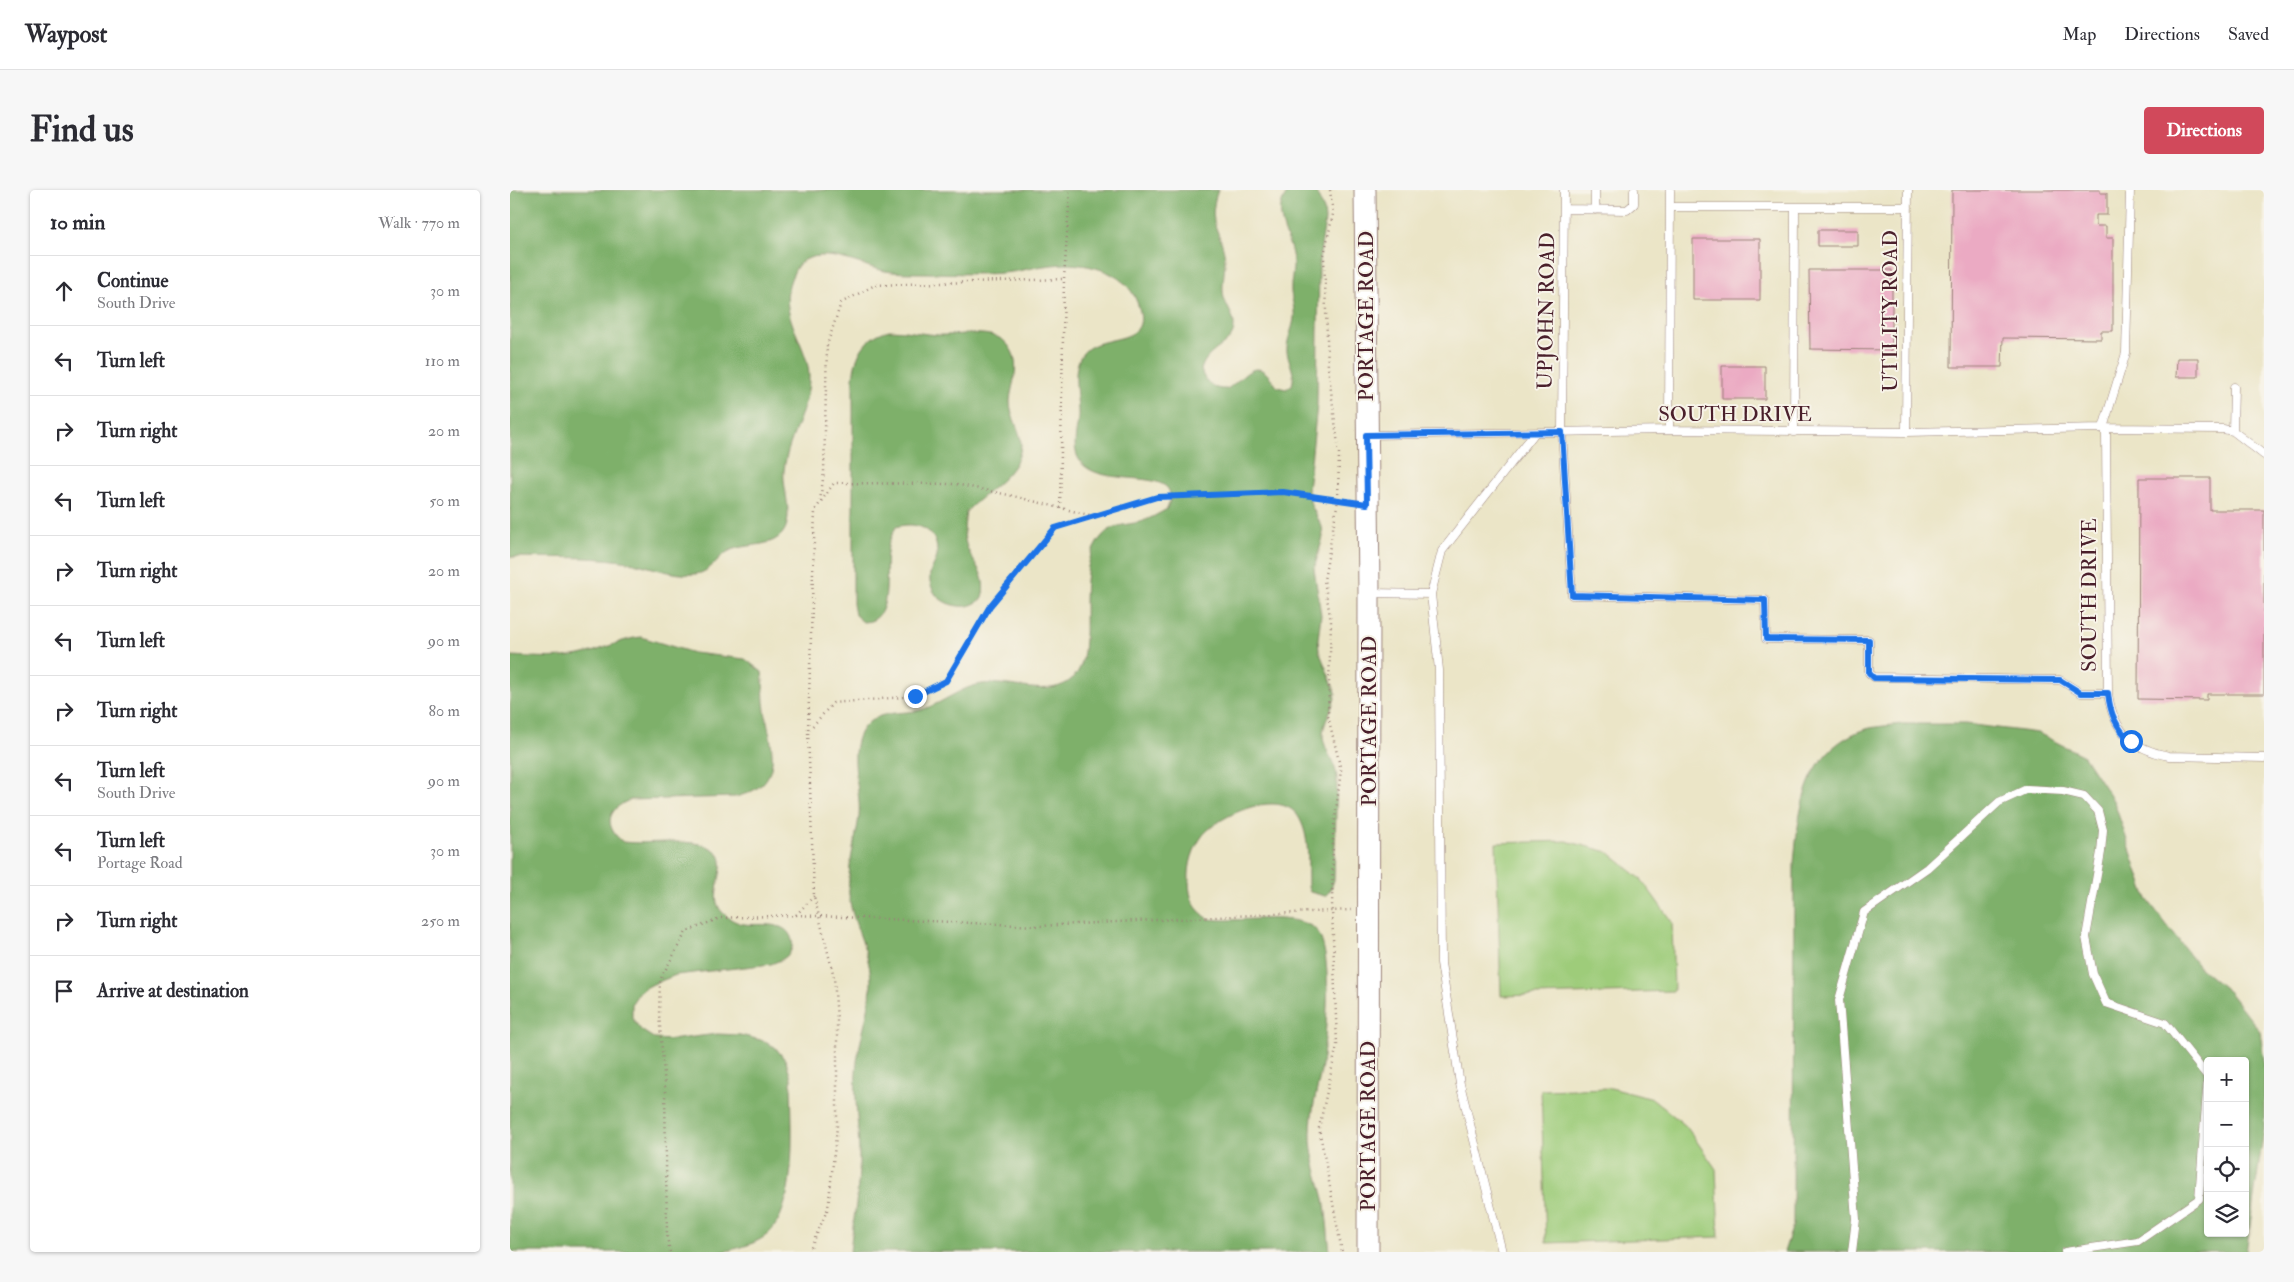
<!DOCTYPE html>
<html lang="en">
<head>
<meta charset="utf-8">
<style>
  :root { --surface:#fff; --page:#f7f7f7; --text:#2b2b33; --muted:#7c7c81; --line:#e1e1e2; --accent:#d1495b }
  body { margin:0; font-family:"IM FELL Double Pica",serif; background:var(--page); color:var(--text) }
  .controls { position:absolute; right:15px; bottom:15px; display:grid; overflow:hidden; border-radius:5px; box-shadow:0 1px 4px #0004 }
  .controls button { width:45px; height:45px; display:grid; place-items:center; padding:0; border:0; border-bottom:1px solid var(--line); background:var(--surface); color:var(--text); font:25px sans-serif }
  .stop { position:absolute; width:15px; height:15px; margin:-11px; border:4px solid #1a73e8; border-radius:50%; background:#fff }
  .stop.end { background:#1a73e8; border-color:#fff; box-shadow:0 1px 5px #0008 }
  .list { margin:0; padding:0; list-style:none }
  h2 { display:flex; justify-content:space-between; align-items:center; height:65px; margin:0; padding:0 20px; font-size:21px }
  h2 small { font-size:16px; font-weight:400; color:var(--muted) }
  .list li { display:grid; grid-template-columns:32px 1fr auto; gap:15px; align-items:center; box-sizing:border-box; height:70px; padding:0 20px; border-top:1px solid var(--line) }
  .list b { display:block; font-size:19px; white-space:nowrap }
  .list p { margin:0; font-size:16px; white-space:nowrap; color:var(--muted) }
  .list em { font-size:16px; font-style:normal; color:var(--muted) }
  .icon { flex:none; width:28px; height:28px; fill:none; stroke:currentColor; stroke-width:2; stroke-linecap:round; stroke-linejoin:round }
  .map { position:relative; flex:none; width:1754px; height:1062px; overflow:hidden; border-radius:5px }
  header { display:flex; align-items:center; gap:30px; box-sizing:border-box; height:70px; padding:0 25px; background:var(--surface); border-bottom:1px solid var(--line) }
  header strong { font-size:24px }
  nav { display:flex; gap:28px; margin-inline-start:auto; font-size:18px }
  .intro { display:flex; align-items:center; justify-content:space-between; box-sizing:border-box; height:120px; padding:0 30px }
  h1 { margin:0; font-size:35px }
  .button { padding:12px 22px; border-radius:5px; background:var(--accent); color:#fff; font-size:18px; font-weight:700 }
  main { display:flex; gap:30px; padding:0 30px }
  aside { flex:1; background:var(--surface); border-radius:5px; box-shadow:0 1px 4px #0004 }
  .map>svg:first-child { display:block }
</style>
</head>
<body>
<header>
<strong>Waypost</strong>
<nav><a>Map</a><a>Directions</a><a>Saved</a></nav>
</header>
<div class="intro"><h1>Find us</h1><a class="button">Directions</a></div>
<main>
<aside>
<h2>10 min<small>Walk · 770 m</small></h2>
<ul class="list">
<li><svg class="icon" aria-label="ahead" viewBox="0 0 24 24"><path d="M12 20V5M6 11l6-6 6 6"/></svg><div><b>Continue</b><p>South Drive</p></div><em>30 m</em></li>
<li><svg class="icon" aria-label="left" viewBox="0 0 24 24"><path d="M17 20v-9H6M10 6l-5 5 5 5"/></svg><div><b>Turn left</b></div><em>110 m</em></li>
<li><svg class="icon" aria-label="right" viewBox="0 0 24 24"><path d="M7 20v-9h11M14 6l5 5-5 5"/></svg><div><b>Turn right</b></div><em>20 m</em></li>
<li><svg class="icon" aria-label="left" viewBox="0 0 24 24"><path d="M17 20v-9H6M10 6l-5 5 5 5"/></svg><div><b>Turn left</b></div><em>50 m</em></li>
<li><svg class="icon" aria-label="right" viewBox="0 0 24 24"><path d="M7 20v-9h11M14 6l5 5-5 5"/></svg><div><b>Turn right</b></div><em>20 m</em></li>
<li><svg class="icon" aria-label="left" viewBox="0 0 24 24"><path d="M17 20v-9H6M10 6l-5 5 5 5"/></svg><div><b>Turn left</b></div><em>90 m</em></li>
<li><svg class="icon" aria-label="right" viewBox="0 0 24 24"><path d="M7 20v-9h11M14 6l5 5-5 5"/></svg><div><b>Turn right</b></div><em>80 m</em></li>
<li><svg class="icon" aria-label="left" viewBox="0 0 24 24"><path d="M17 20v-9H6M10 6l-5 5 5 5"/></svg><div><b>Turn left</b><p>South Drive</p></div><em>90 m</em></li>
<li><svg class="icon" aria-label="left" viewBox="0 0 24 24"><path d="M17 20v-9H6M10 6l-5 5 5 5"/></svg><div><b>Turn left</b><p>Portage Road</p></div><em>30 m</em></li>
<li><svg class="icon" aria-label="right" viewBox="0 0 24 24"><path d="M7 20v-9h11M14 6l5 5-5 5"/></svg><div><b>Turn right</b></div><em>250 m</em></li>
<li><svg class="icon" aria-label="arrive" viewBox="0 0 24 24"><path d="M6 21V4h12l-3 4 3 4H6"/></svg><div><b>Arrive at destination</b></div></li>
</ul>
</aside>
<div class="map">
<svg width="1754" height="1062" viewBox="0 0 1754 1062">
  <rect width="100%" height="100%" fill="#f7f3e8"/>
  <filter id="ink" filterUnits="userSpaceOnUse"><feTurbulence type="fractalNoise" baseFrequency=".02" numOctaves="2"/><feDisplacementMap in="SourceGraphic" scale="10" xChannelSelector="R" yChannelSelector="G"/><feConvolveMatrix kernelMatrix="1 2 1 2 8 2 1 2 1" color-interpolation-filters="sRGB"/></filter>
  <filter id="wash" filterUnits="userSpaceOnUse"><feTurbulence type="fractalNoise" baseFrequency=".0096" numOctaves="4" result="noise"/><feDisplacementMap in="SourceGraphic" scale="20" xChannelSelector="R" yChannelSelector="G"/><feGaussianBlur stdDeviation="1.12" result="paint"/><feColorMatrix in="noise" values="0 0 0 0 0 0 0 0 0 0 0 0 0 0 0 0 0 1.4 0 .05"/><feComposite in="paint" operator="in"/></filter>
  <g filter="url(#wash)">
    <rect width="100%" height="100%" fill="#ebe5c7"/>
    <path fill="#9ecc7a" stroke="#747652" d="M1056,651L1098,662L1131,689L1162,732L1164,801L991,806L986,653Z
      M1101,898L1143,909L1176,936L1206,979L1209,1047L1036,1053L1031,900Z"/>
    <path fill="#7eb06a" stroke="#64684a" fill-rule="evenodd" d="M0,0H708C695,37 713,40 715,70C715,83 711,96 714,108C717,118 725,127 724,137C724,156 697,157 691,180C695,193 703,200 717,199C738,185 746,163 767,197L776,199L782,195C786,183 779,174 777,162C776,150 783,139 784,128C785,119 782,111 781,102C780,91 784,81 783,71C781,46 758,22 780,0H802L806,2L814,20L815,30L809,70L807,215L798,300L801,315L812,337L813,347L804,379L811,425L808,449L809,461L826,503C824,518 812,533 813,547C815,562 826,573 827,588L824,690L820,701L815,706L800,702L798,697C797,675 801,646 788,626C769,598 710,625 693,645C683,658 678,675 679,691C679,709 685,720 699,729C729,733 775,722 801,736C827,749 815,850 812,875C808,898 801,919 801,942C800,965 809,987 814,1009C817,1026 818,1045 820,1062H340C343,1030 350,997 349,965C349,937 344,909 346,881C348,852 360,824 361,795C362,764 342,735 339,705C337,675 345,655 349,627C352,598 333,555 358,533C374,519 396,525 414,519C435,512 450,497 472,494C500,490 540,510 563,488C590,463 558,379 594,344C604,334 617,335 630,332C640,329 648,324 657,319C678,272 591,302 570,271C561,258 567,242 568,228C569,209 561,183 571,166C586,140 646,161 627,112C615,80 574,71 542,75C526,76 510,82 493,83C466,85 439,83 412,83C399,83 387,83 375,81C350,76 314,55 290,73C286,77 283,84 281,89C269,120 289,143 297,172C307,209 277,245 274,281C272,300 287,332 269,347C257,357 235,354 221,360C207,366 202,382 186,384C162,387 136,374 112,371C76,366 37,368 0,367Z
      M379,140C396,140 412,144 428,145C447,146 476,139 493,150C498,154 502,160 504,166C509,181 501,196 500,211C500,227 511,240 511,255C510,284 473,303 456,322C455,330 453,341 455,350C460,374 479,381 472,409C462,416 455,418 443,415C429,412 418,399 420,384C422,376 428,370 427,362C427,338 405,331 386,337C381,346 378,353 377,363C374,384 384,433 353,432L345,425L343,414V188C346,164 354,147 379,140Z
      M131,447L184,463L235,469L252,482C254,495 253,508 255,521C262,560 276,595 225,607L120,610C97,619 93,636 113,652C138,655 180,647 201,658C227,671 193,704 213,723C233,742 248,730 270,737C280,740 286,753 280,762C276,769 268,771 261,774L166,785L143,794L130,801L122,813V828L131,840L145,849L160,850L207,844L230,845L251,850L265,857L276,871L281,888C281,929 289,1009 261,1041C249,1054 228,1058 212,1062H0V466C25,467 54,470 78,463C97,458 112,449 131,447Z
      M1392,534H1456L1528,543L1574,566L1604,612L1637,709L1689,777L1719,802L1750,841L1754,872V939L1736,1062H1274L1283,1035L1284,673C1289,619 1294,564 1350,541C1362,536 1379,536 1392,534ZM1698,871H1735V1043H1698Z"/>
    <g id="blocks">
      <path fill="#ebaac3" d="M1442,0H1590V3H1597V25H1586V36H1596V48H1603V141H1591V149L1493,148L1492,177H1441Z
        M1308,40H1348V56H1308Z
        M1183,49H1250V110H1183Z
        M1299,80H1382V160L1300,159Z
        M1667,168H1688V187H1666Z
        M1212,176H1255V209H1212Z
        M1629,288H1700V320H1754V504H1697V510L1628,509Z"/>
    </g>
  </g>
  <g filter="url(#ink)">
    <use href="#blocks" fill-opacity="0" stroke="#9a8279" stroke-width="1"/>
    <g fill="none" stroke-linecap="round" stroke-linejoin="round">
      <defs>
        <path id="lane" d="M1054,0L1052,242L1062,405L1255,410L1256,449L1359,450V483L1364,487L1550,490L1571,503H1598
          M1620,0L1616,163L1593,238L1713,239L1723,241L1754,265
          M1160,17H1398
          M1054,19L1117,20L1124,14V0
          M1085,20V0
          M1159,240L1160,0
          M1723,241L1724,197
          M1284,242L1285,17
          M1396,242L1398,0
          M858,245L1159,240L1396,242L1593,238L1596,241L1598,503C1603,541 1622,559 1659,566L1754,568
          M861,403L921,404L929,480L931,773L950,894L992,1062
          M921,404L932,361L1024,244
          M1342,1062L1346,1029L1329,810L1354,722L1417,678L1489,612L1517,599L1553,601L1574,606L1588,621L1593,640L1591,662L1576,747L1583,784L1596,813L1655,833L1698,887L1689,1009L1628,1051L1555,1062"/>
        <path id="secondary" d="M855,0L859,403L858,1062"/>
      </defs>
      <use href="#lane" stroke="#9a8279" stroke-width="9"/>
      <use href="#secondary" stroke="#9a8279" stroke-width="23"/>
      <path stroke="#9a8279" stroke-width="2.5" stroke-dasharray="1 4" stroke-linecap="butt" d="M820,0L823,24L814,65L818,177L829,263L828,310L814,390L821,432L818,526L831,580L823,645L822,720L827,855L809,938L832,1062
        M310,311L314,282L317,155L331,113L365,95L554,89
        M550,318L554,89L560,0
        M298,539L305,320L324,293L445,294L499,305L583,326
        M286,725L529,736L841,720
        M160,1062L157,1047L155,897L149,824L150,790L176,742L210,728L286,725L304,706
        M299,1062L318,1018L327,937V830L324,787L304,706L298,541L323,513L405,506L436,491L480,416L545,338L647,307L773,302L841,312"/>
      <use href="#lane" stroke="#fff" stroke-width="8"/>
      <use href="#secondary" stroke="#fff" stroke-width="21"/>
    </g>
  </g>
  <g fill="none" stroke-linecap="round" stroke-linejoin="round" filter="url(#ink)">
    <path stroke="#1a73e8" stroke-width="6" d="M405,506L436,491L480,416L545,338L647,307L773,302L857,314L856,245L1052,242L1062,405L1255,410L1256,449L1359,450V483L1364,488L1550,490L1571,503H1598C1600,523 1606,538 1621,551"/>
  </g>
  <g text-anchor="middle" stroke-width="4" stroke-linejoin="round" paint-order="stroke">
    <g font-size="21" fill="#4a1f2b" stroke="#f7f3e8">
      <text transform="translate(1036 121) rotate(-89)" y="7">UPJOHN ROAD</text>
      <text transform="translate(1380 121) rotate(-90)" y="7">UTILITY ROAD</text>
      <text transform="translate(856 126) rotate(-90)" y="7">PORTAGE ROAD</text>
      <text x="1225" y="231">SOUTH DRIVE</text>
      <text transform="translate(1579 405) rotate(-90)" y="7">SOUTH DRIVE</text>
      <text transform="translate(859 531) rotate(-90)" y="7">PORTAGE ROAD</text>
      <text transform="translate(858 936) rotate(-90)" y="7">PORTAGE ROAD</text>
    </g>
  </g>
</svg>
<div class="controls">
<button>+</button>
<button>−</button>
<button><svg class="icon" aria-label="locate" viewBox="0 0 24 24"><circle cx="12" cy="12" r="6"/><path d="M12 2v4M12 18v4M2 12h4M18 12h4"/></svg></button>
<button><svg class="icon" aria-label="layers" viewBox="0 0 24 24"><path d="M12 4l9 5-9 5-9-5zM3 14l9 5 9-5"/></svg></button>
</div>
<div class="stop" style="left:1621px;top:551px"></div>
<div class="stop end" style="left:405px;top:506px"></div>
</div>
</main>
</body>
</html>
